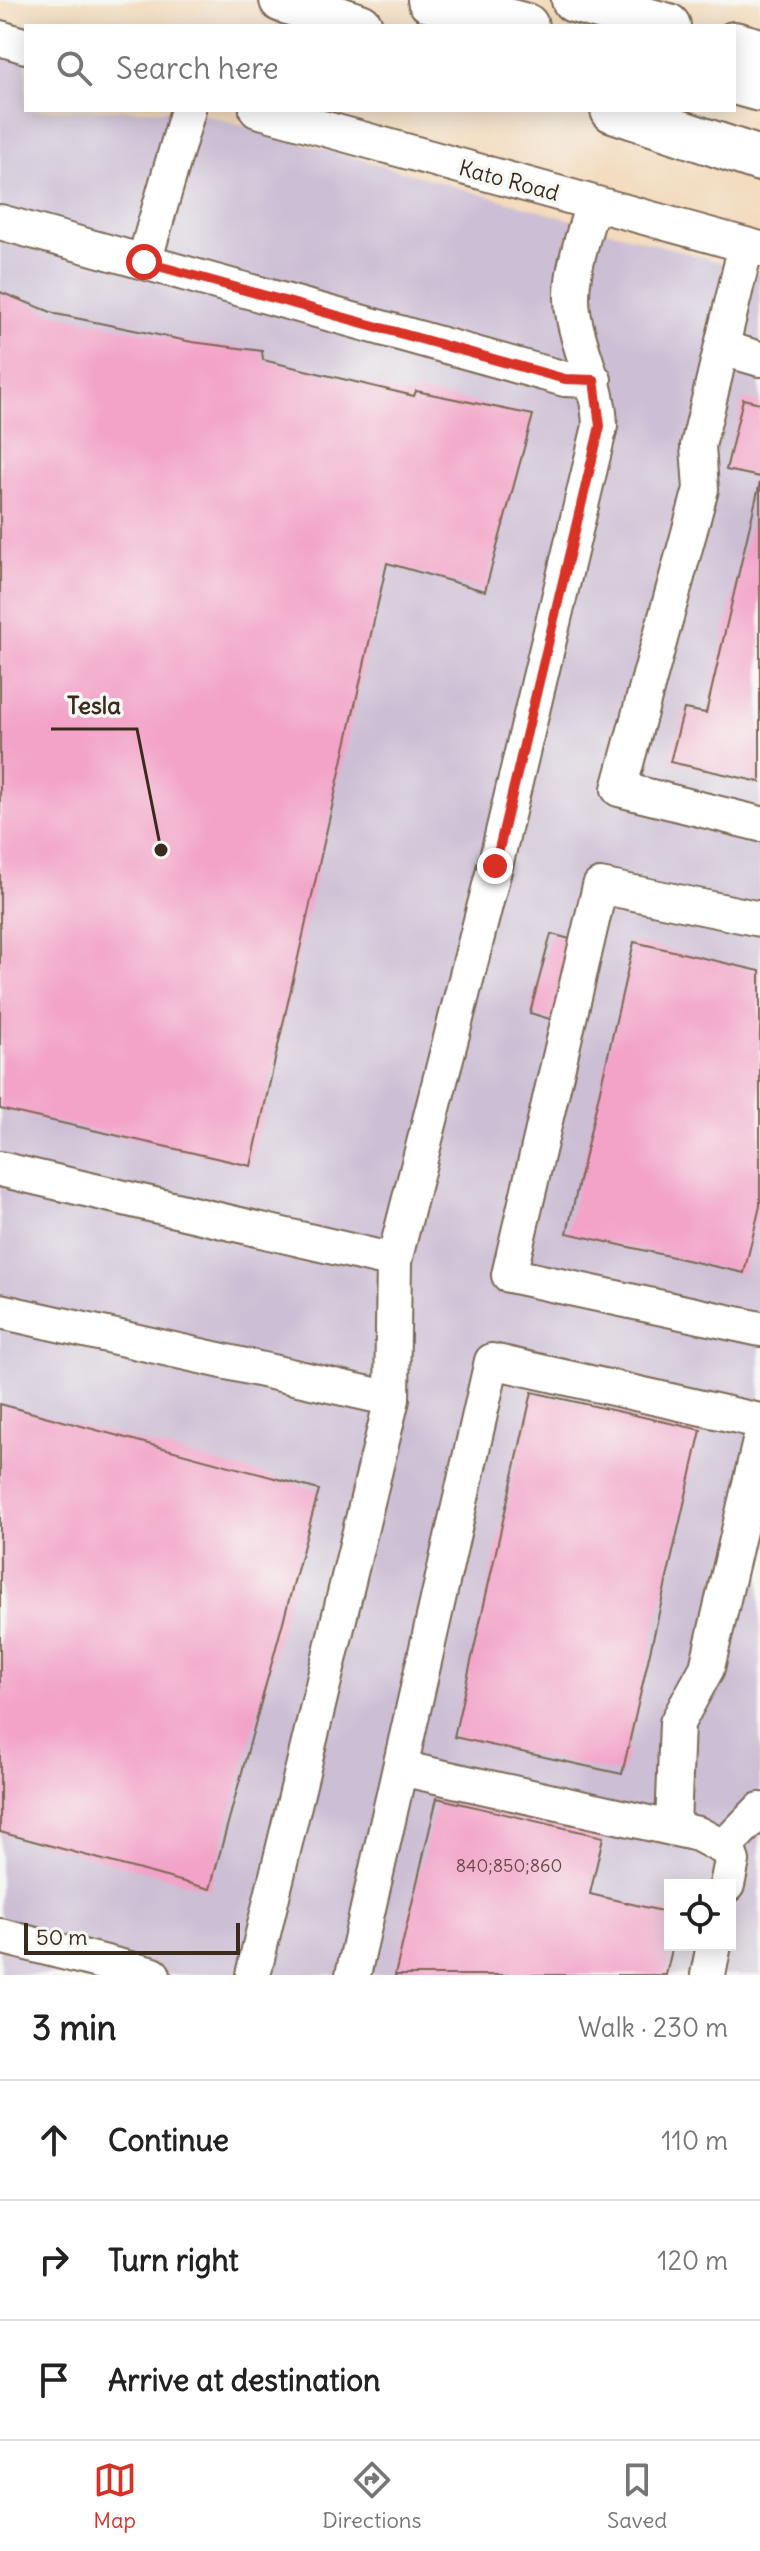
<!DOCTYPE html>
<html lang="en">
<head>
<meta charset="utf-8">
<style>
  :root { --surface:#fff; --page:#f6f6f6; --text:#222; --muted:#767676; --line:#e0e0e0; --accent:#d93025 }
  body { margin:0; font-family:Delius,sans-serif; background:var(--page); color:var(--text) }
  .controls { position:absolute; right:24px; bottom:24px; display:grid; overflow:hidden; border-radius:0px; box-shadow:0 4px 20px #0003 }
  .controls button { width:72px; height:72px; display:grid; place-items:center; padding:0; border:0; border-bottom:2px solid var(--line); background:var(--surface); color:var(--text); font:40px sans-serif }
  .scale { position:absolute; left:24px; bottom:20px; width:216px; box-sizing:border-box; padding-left:8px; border:4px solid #3b2a1e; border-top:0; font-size:22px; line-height:28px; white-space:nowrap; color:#3b2a1e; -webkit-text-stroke:6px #f6f6f2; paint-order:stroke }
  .stop { position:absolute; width:24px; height:24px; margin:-18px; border:6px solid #d93025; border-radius:50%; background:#fff }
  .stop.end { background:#d93025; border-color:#fff; box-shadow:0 2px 8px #0008 }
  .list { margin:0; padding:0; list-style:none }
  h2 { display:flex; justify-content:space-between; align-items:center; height:104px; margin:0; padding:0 32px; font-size:34px }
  h2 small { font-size:26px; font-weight:400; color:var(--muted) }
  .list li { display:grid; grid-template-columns:52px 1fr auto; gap:24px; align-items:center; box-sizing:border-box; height:120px; padding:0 32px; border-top:2px solid var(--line) }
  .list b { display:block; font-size:30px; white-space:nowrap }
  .list em { font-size:26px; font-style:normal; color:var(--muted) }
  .icon { flex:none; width:44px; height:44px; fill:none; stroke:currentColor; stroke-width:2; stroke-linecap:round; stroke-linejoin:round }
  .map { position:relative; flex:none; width:760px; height:1975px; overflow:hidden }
  .search { position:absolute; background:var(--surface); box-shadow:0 4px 20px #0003; left:24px; right:24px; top:24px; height:88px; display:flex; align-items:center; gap:20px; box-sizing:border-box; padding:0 28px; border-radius:0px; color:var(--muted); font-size:30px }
  .sheet { height:464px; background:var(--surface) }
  nav { display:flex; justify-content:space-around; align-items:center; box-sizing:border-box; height:112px; border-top:2px solid var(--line); background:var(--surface); font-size:22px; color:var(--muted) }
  nav a { display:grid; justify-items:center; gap:4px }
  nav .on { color:var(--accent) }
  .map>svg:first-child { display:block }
</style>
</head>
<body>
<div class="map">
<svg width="760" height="1975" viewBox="0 0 760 1975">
  <rect width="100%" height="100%" fill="#f6f6f2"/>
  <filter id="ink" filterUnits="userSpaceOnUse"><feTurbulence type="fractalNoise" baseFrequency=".0125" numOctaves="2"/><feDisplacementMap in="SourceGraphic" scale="16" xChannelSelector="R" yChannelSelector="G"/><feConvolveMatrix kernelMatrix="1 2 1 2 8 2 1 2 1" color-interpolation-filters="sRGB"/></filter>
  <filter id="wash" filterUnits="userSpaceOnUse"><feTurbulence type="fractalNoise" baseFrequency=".006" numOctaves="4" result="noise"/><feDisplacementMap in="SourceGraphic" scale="32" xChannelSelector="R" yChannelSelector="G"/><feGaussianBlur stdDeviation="1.8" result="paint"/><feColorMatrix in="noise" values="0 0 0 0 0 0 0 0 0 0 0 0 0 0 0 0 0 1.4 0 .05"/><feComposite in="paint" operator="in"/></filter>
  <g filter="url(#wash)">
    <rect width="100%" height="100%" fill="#f3dabc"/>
    <path fill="#ccbed4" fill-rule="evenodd" d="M0,56L26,63V110H188L760,274V1975H0ZM670,1885H730V1945H670Z"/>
    <g id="blocks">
      <path fill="#f3a3c8" d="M0,292L56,314L192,342L262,351L263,360L414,396L416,391L533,415L485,591L387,563L251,1166L0,1109Z
        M743,399L760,403V477L726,470Z
        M760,482V782L670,762L684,709L706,713Z
        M551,934L574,940L553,1020L530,1013Z
        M634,942L760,971V1206L744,1273L567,1233Z
        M532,1392L701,1430L622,1774L454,1737Z
        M0,1404L319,1490L210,1889L0,1832Z
        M437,1798L603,1837L590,1894L670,1913V1945H673L666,1975H395Z"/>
    </g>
  </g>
  <g filter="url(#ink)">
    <use href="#blocks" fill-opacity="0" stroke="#7b6855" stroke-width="2"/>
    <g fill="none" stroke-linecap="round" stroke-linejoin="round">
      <defs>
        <path id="minor" d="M0,38L26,46
          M257,110L760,249
          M0,222L565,379L594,380
          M746,245L698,446L701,489L619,789L760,824
          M144,262L188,110
          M722,348L760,359
          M760,919L600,886L509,1275L760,1329
          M0,1169L394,1261L495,866L600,426C599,387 581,356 574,318C566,281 583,239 593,203
          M0,1311L392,1399L253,1975
          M392,1399L394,1261
          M400,1768L698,1834L728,1850L732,1861L727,1885
          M673,1826L677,1723L707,1668L760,1441
          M724,1847L760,1810
          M0,1936L153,1975
          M353,1975L492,1361L760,1421
          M708,1975L714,1945"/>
        <path id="highway" d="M282,0L360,26
          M430,0L526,26
          M574,0L668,26
          M734,44L760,51
          M734,82L760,89
          M613,110L760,159"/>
      </defs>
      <use href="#minor" stroke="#7b6855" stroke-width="38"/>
      <use href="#highway" stroke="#7b6855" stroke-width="48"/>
      <use href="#minor" stroke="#fff" stroke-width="34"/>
      <use href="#highway" stroke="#fff" stroke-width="44"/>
    </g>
  </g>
  <g fill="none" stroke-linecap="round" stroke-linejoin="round" filter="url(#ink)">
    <path stroke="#d93025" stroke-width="10" d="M144,262L565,379L594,380L600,426L495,866"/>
  </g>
  <g text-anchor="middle" stroke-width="7" stroke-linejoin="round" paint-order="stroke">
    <g font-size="18" fill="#694848">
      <text x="509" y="1872">840;850;860</text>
    </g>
    <g font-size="22" fill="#3b2a1e" stroke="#f6f6f2">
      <text transform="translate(509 180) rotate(15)" y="8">Kato Road</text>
    </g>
  </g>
  <path fill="none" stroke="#3b2a1e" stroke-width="3" d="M161 850L137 729H51"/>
  <circle fill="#3b2a1e" stroke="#f6f6f2" stroke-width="3" cx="161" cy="850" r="8"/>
  <g font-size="24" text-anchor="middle" font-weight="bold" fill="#3b2a1e" stroke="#f6f6f2" stroke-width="7" stroke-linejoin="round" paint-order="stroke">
    <text x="94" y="714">Tesla</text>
  </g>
</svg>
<div class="controls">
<button><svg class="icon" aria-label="locate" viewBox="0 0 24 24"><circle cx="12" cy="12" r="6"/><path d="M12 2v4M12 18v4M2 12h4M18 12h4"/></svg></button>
</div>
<div class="scale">50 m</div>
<div class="stop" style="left:144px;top:262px"></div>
<div class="stop end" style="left:495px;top:866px"></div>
<div class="search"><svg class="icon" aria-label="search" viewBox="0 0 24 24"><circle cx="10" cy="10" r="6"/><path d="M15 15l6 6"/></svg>Search here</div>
</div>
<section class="sheet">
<h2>3 min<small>Walk · 230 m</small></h2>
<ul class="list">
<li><svg class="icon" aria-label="ahead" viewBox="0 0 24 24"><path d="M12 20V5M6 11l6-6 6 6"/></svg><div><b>Continue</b></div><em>110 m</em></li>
<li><svg class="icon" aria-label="right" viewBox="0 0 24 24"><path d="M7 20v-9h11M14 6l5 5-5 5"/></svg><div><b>Turn right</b></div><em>120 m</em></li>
<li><svg class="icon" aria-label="arrive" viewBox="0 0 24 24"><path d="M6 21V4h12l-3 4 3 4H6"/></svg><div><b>Arrive at destination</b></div></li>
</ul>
</section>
<nav>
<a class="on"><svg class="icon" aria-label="map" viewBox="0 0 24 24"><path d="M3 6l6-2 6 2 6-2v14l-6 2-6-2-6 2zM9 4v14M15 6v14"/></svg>Map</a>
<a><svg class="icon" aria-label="directions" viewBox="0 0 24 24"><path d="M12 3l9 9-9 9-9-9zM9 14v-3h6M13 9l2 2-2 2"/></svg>Directions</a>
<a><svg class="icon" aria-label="saved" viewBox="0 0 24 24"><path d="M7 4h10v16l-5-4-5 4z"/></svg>Saved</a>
</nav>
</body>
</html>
